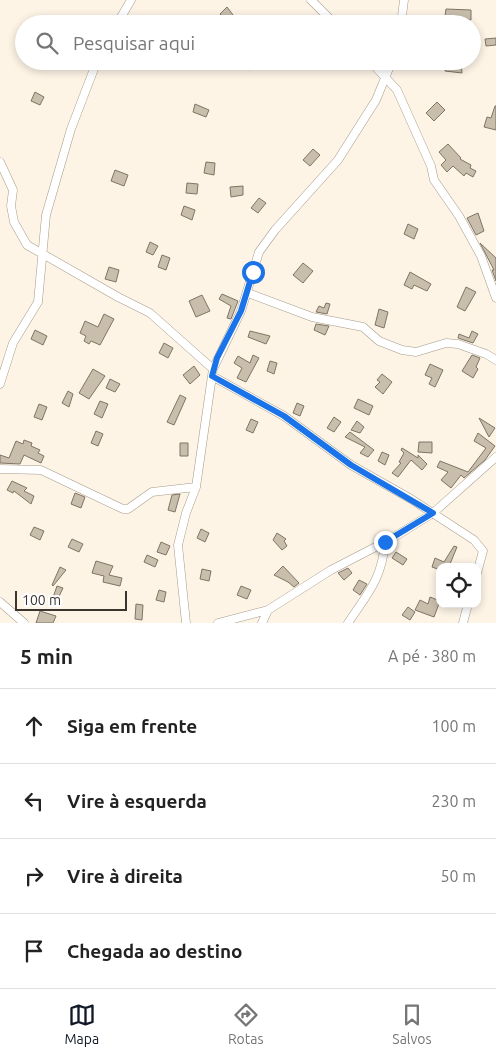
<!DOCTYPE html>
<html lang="pt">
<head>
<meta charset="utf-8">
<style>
  :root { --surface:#fff; --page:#f2f2f2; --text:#222; --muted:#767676; --line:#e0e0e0; --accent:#111827 }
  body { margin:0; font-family:Ubuntu,sans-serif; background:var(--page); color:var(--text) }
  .controls { position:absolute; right:15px; bottom:15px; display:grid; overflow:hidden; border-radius:10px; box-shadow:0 2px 8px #0003 }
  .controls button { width:45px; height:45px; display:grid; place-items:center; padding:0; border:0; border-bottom:1px solid var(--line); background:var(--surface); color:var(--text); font:25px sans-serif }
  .scale { position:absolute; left:15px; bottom:12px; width:112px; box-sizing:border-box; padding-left:5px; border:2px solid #3a352e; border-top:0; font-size:14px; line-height:18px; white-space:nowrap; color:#3a352e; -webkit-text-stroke:4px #fff; paint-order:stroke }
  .stop { position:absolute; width:15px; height:15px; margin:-11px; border:4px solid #1a73e8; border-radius:50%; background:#fff }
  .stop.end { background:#1a73e8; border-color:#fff; box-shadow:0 1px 5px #0008 }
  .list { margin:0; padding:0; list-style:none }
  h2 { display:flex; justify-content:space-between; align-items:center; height:65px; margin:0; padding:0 20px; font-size:21px }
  h2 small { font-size:16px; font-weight:400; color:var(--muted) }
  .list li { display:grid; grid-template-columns:32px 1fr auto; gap:15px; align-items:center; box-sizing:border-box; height:75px; padding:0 20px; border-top:1px solid var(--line) }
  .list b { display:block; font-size:19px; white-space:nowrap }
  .list em { font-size:16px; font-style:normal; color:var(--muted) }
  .icon { flex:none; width:28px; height:28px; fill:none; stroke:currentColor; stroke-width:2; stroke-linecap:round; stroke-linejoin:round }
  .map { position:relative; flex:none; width:496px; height:623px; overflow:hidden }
  .search { position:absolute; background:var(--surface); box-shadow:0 2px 8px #0003; left:15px; right:15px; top:15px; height:55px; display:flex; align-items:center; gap:12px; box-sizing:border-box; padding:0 18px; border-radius:28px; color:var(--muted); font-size:19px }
  .sheet { height:365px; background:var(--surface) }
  nav { display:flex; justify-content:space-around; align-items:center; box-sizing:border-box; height:70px; border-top:1px solid var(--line); background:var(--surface); font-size:14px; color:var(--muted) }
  nav a { display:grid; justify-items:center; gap:2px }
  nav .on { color:var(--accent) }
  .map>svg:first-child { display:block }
</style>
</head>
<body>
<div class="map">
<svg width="496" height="623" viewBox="0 0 496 623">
  <rect width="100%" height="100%" fill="#fdf4e6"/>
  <path fill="#c9beac" stroke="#7f7565" d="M227,7L233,15L244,24H233L227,21L220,14Z
    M446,9L471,10V20L459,19V16H445Z
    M496,38V45L486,46L485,39Z
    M232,61H249L253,64L250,70Z
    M461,62L462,73L445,71L446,65H456V63Z
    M35,92L44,97L40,105L31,101Z
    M437,102L445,110L434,121L426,113Z
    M195,104L209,110L206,117L193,112Z
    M495,106H496V130L484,127L487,117L491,118Z
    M448,144L461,158L460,159L471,165L470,168L476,171L473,177L466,173L464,176L453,166L447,172L441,165L446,160L439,152Z
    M313,149L320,155L310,166L303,160Z
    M206,162L215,163L214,175L204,173Z
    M115,170L128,175L124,186L111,181Z
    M187,183L198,184L197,194L186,193Z
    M243,186V195L231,197L230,187Z
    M259,198L266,203L258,213L251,208Z
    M184,206L195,210L192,220L181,215Z
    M478,213L484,231L476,235L467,218Z
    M408,224L418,229L414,239L404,234Z
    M150,242L158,246L153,255L146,252Z
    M480,243L496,258V281L492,270H494Z
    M162,255L170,258L166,270L158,267Z
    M303,263L313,271L303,283L293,275Z
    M109,267L119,270L116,282L105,279Z
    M410,272L431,284L427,291L414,285L412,289L404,285Z
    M466,287L476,292L465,311L457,307Z
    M222,294L238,301L231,319L227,318L231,306L219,299Z
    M202,295L210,311L196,317L189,301Z
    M326,303L330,304L327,314L316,312L319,306L324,308Z
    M379,309L388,312L384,328L375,325Z
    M104,314L114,319L100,345L91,341L89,344L84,341L86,336L80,333L85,321L98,327Z
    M316,324L329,326L325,335L314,330Z
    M35,330L47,336L43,345L31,339Z
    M250,331L270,336L266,344L248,337Z
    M472,331L478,334L473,343L458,338L459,334L469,338Z
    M164,343L173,348L168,358L159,353Z
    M253,355L259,358L246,382L237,378L242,368L234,363L238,356L250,363Z
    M472,355L480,358L476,367L478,369L473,378L462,371Z
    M270,361L277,363L274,374L267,371Z
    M430,364L443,370L435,387L429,384L432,378L425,375Z
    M194,366L200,375L190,384L183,375Z
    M93,369L105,376L89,399L79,393Z
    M382,374L392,382L383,394L375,387L380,382L377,380Z
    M110,379L120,384L115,392L106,388Z
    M68,391L73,394L69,407L62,403Z
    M180,395L186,398L174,425L167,422Z
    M358,399L373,406L369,415L354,408Z
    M100,401L108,404L102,418L94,414Z
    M297,403L304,406L300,416L293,413Z
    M39,404L47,407L42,420L34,417Z
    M334,417L341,422L334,432L327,428Z
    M479,418L495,428L489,437Z
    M251,419L258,422L253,433L246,430Z
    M357,421L364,427L360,433L351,430Z
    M96,431L103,434L98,446L91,443Z
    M350,432L374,450L368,457L360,453L365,447L345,437Z
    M478,433L495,446L485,460L464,478L461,475L451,488L441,480L448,472L437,467L440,461L468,472L486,448L474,441Z
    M24,440L32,443L31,446L40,450L38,453L44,456L41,463L24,455L20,464L0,463V455L9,458L16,441L23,444Z
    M419,442H432V453L418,452Z
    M180,443H188V456H180Z
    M402,448L418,458V455L427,464L422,470L411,460L398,477L392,473L401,463L399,462L404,453L401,450Z
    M382,452L389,455L385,465L378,461Z
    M12,481L27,488L24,491L34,496L31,504L14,491L13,493L7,490Z
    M75,493L85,497L81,508L71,504Z
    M180,494L175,512L168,510L172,495Z
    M34,527L44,531L40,540L30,535Z
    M201,529L209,533L205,542L197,538Z
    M277,533L286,539L284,541L287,546L282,550L273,540Z
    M72,539L83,544L79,552L68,547Z
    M161,542L170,546L166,555L157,552Z
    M454,546L457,547L450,564L455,567H440V570L432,567L435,558L444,562Z
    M396,552L407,559L403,565L392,558Z
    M147,555L158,560L155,567L144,562Z
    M96,561L113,566L109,575L122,578L120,586L103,582L104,576L92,573Z
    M283,566L299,583L294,587L288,582L274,575Z
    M60,567L66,570L53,586L52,585Z
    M348,568L352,573L344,580L338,573Z
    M202,569L211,571L209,581L200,579Z
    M359,580L367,584L360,595L353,590Z
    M57,586L63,588L55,605L51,603Z
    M241,586L251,590L247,599L237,595Z
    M159,590L166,592L164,602L156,600Z
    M430,597L440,601L434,617L415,610L420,600L428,604Z
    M136,604L143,605L142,620L135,619Z
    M408,607L415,612L410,620L402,615Z
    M40,611L56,616L53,623H36Z"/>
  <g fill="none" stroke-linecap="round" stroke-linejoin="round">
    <defs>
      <path id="minor" d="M311,0L335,24
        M117,24L131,0
        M401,24L404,0
        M370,61L397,90L431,166L434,180L459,216L481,256L496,298
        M0,162L13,190L11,206L14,222L27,245L118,297L150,313L213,369
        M248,293L312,317L363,327L379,341L402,350L416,352L446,343L458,344L486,354L496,360
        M212,376L284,416L351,465L411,499L474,540L483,551L477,573
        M0,384L13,343L38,302L46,215L71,129L97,61
        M0,469L41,470L123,509H128L152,492L196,487
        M0,602L24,623
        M186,623L178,545L186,513L196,487L213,369L241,311L259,252L275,230L338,160L376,100L392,61
        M218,623L268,610L331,570L391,539L433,513L496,457
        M262,623L268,610
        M348,623C368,593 382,579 385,542
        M463,623L468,604"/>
    </defs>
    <use href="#minor" stroke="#a59b8a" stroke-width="9"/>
    <use href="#minor" stroke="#fff" stroke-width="8"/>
  </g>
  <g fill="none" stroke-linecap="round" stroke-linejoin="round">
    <path stroke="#1a73e8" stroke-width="6" d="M253,272L241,311L217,358L212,376L284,416L351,465L433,513L385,542"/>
  </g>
</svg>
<div class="controls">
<button><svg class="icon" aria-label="locate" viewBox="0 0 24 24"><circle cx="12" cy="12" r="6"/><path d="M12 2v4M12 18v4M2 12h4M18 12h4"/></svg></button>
</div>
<div class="scale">100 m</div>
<div class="stop" style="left:253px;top:272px"></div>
<div class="stop end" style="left:385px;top:542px"></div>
<div class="search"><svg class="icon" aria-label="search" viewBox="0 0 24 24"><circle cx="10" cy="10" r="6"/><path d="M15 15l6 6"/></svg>Pesquisar aqui</div>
</div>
<section class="sheet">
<h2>5 min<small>A pé · 380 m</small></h2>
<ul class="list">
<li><svg class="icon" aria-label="ahead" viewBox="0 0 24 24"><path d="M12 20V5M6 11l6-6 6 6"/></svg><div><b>Siga em frente</b></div><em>100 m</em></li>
<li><svg class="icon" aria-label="left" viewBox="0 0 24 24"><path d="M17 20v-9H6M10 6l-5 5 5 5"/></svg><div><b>Vire à esquerda</b></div><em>230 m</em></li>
<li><svg class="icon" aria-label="right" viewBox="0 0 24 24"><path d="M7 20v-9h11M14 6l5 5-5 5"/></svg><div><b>Vire à direita</b></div><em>50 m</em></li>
<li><svg class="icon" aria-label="arrive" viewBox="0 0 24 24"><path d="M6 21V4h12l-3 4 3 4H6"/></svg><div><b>Chegada ao destino</b></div></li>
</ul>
</section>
<nav>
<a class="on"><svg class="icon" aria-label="map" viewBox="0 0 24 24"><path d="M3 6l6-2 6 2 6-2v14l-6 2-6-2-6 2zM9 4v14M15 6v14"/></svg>Mapa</a>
<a><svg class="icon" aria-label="directions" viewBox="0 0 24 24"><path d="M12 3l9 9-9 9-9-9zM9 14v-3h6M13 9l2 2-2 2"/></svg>Rotas</a>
<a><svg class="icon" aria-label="saved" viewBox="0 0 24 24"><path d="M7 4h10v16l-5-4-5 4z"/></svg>Salvos</a>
</nav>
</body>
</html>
